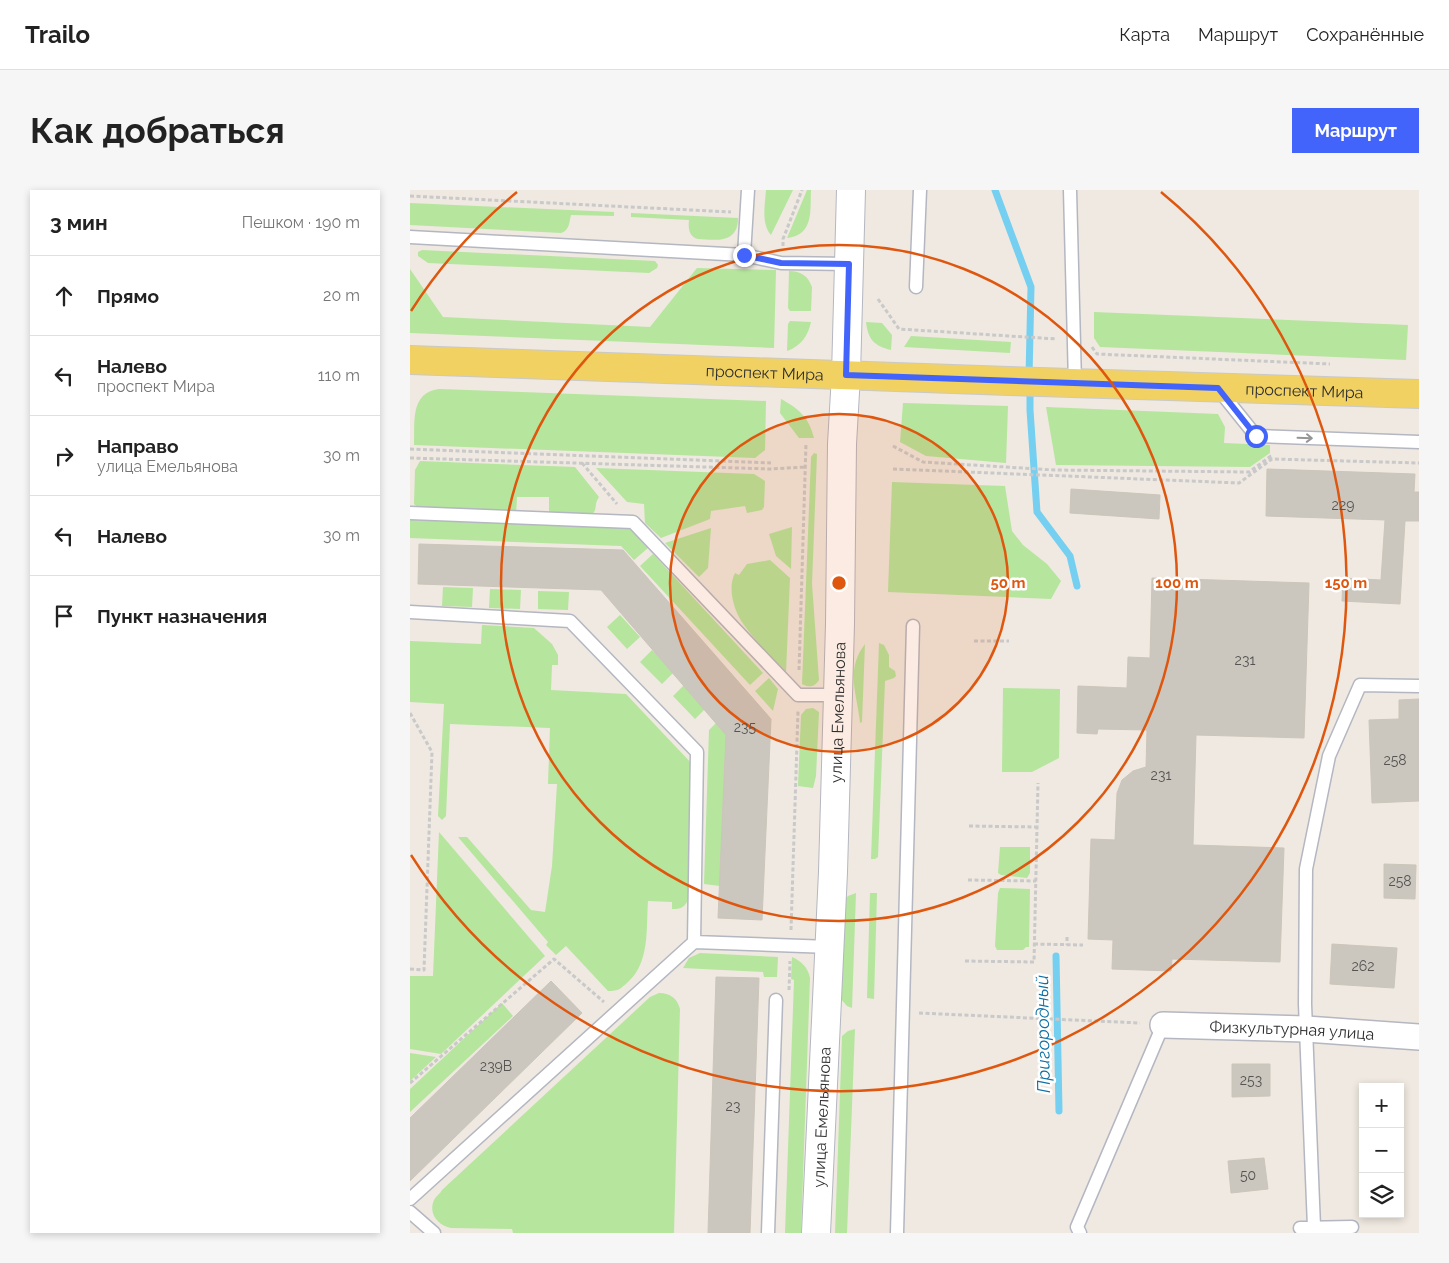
<!DOCTYPE html>
<html lang="ru">
<head>
<meta charset="utf-8">
<style>
  :root { --surface:#fff; --page:#f6f6f6; --text:#222; --muted:#767676; --line:#e0e0e0; --accent:#4264fb }
  body { margin:0; font-family:Raleway,sans-serif; background:var(--page); color:var(--text) }
  .controls { position:absolute; right:15px; bottom:15px; display:grid; overflow:hidden; border-radius:0px; box-shadow:0 2px 8px #0003 }
  .controls button { width:45px; height:45px; display:grid; place-items:center; padding:0; border:0; border-bottom:1px solid var(--line); background:var(--surface); color:var(--text); font:25px sans-serif }
  .stop { position:absolute; width:15px; height:15px; margin:-11px; border:4px solid #4264fb; border-radius:50%; background:#fff }
  .stop.end { background:#4264fb; border-color:#fff; box-shadow:0 1px 5px #0008 }
  .list { margin:0; padding:0; list-style:none }
  h2 { display:flex; justify-content:space-between; align-items:center; height:65px; margin:0; padding:0 20px; font-size:21px }
  h2 small { font-size:16px; font-weight:400; color:var(--muted) }
  .list li { display:grid; grid-template-columns:32px 1fr auto; gap:15px; align-items:center; box-sizing:border-box; height:80px; padding:0 20px; border-top:1px solid var(--line) }
  .list b { display:block; font-size:19px; white-space:nowrap }
  .list p { margin:0; font-size:16px; white-space:nowrap; color:var(--muted) }
  .list em { font-size:16px; font-style:normal; color:var(--muted) }
  .icon { flex:none; width:28px; height:28px; fill:none; stroke:currentColor; stroke-width:2; stroke-linecap:round; stroke-linejoin:round }
  .map { position:relative; flex:none; width:1009px; height:1043px; overflow:hidden; border-radius:0px }
  header { display:flex; align-items:center; gap:30px; box-sizing:border-box; height:70px; padding:0 25px; background:var(--surface); border-bottom:1px solid var(--line) }
  header strong { font-size:24px }
  nav { display:flex; gap:28px; margin-inline-start:auto; font-size:18px }
  .intro { display:flex; align-items:center; justify-content:space-between; box-sizing:border-box; height:120px; padding:0 30px }
  h1 { margin:0; font-size:35px }
  .button { padding:12px 22px; border-radius:0px; background:var(--accent); color:#fff; font-size:18px; font-weight:700 }
  main { display:flex; gap:30px; padding:0 30px }
  aside { flex:1; background:var(--surface); border-radius:0px; box-shadow:0 2px 8px #0003 }
  .map>svg:first-child { display:block }
</style>
</head>
<body>
<header>
<strong>Trailo</strong>
<nav><a>Карта</a><a>Маршрут</a><a>Сохранённые</a></nav>
</header>
<div class="intro"><h1>Как добраться</h1><a class="button">Маршрут</a></div>
<main>
<aside>
<h2>3 мин<small>Пешком · 190 m</small></h2>
<ul class="list">
<li><svg class="icon" aria-label="ahead" viewBox="0 0 24 24"><path d="M12 20V5M6 11l6-6 6 6"/></svg><div><b>Прямо</b></div><em>20 m</em></li>
<li><svg class="icon" aria-label="left" viewBox="0 0 24 24"><path d="M17 20v-9H6M10 6l-5 5 5 5"/></svg><div><b>Налево</b><p>проспект Мира</p></div><em>110 m</em></li>
<li><svg class="icon" aria-label="right" viewBox="0 0 24 24"><path d="M7 20v-9h11M14 6l5 5-5 5"/></svg><div><b>Направо</b><p>улица Емельянова</p></div><em>30 m</em></li>
<li><svg class="icon" aria-label="left" viewBox="0 0 24 24"><path d="M17 20v-9H6M10 6l-5 5 5 5"/></svg><div><b>Налево</b></div><em>30 m</em></li>
<li><svg class="icon" aria-label="arrive" viewBox="0 0 24 24"><path d="M6 21V4h12l-3 4 3 4H6"/></svg><div><b>Пункт назначения</b></div></li>
</ul>
</aside>
<div class="map">
<svg width="1009" height="1043" viewBox="0 0 1009 1043">
  <rect width="100%" height="100%" fill="#efe9e1"/>
  <path fill="#b6e59e" d="M356,0H383L361,45C351,34 355,15 356,0Z
    M397,0H401C400,21 404,45 377,48Z
    M0,13L204,22V26L161,25C159,32 160,40 151,43L0,35Z
    M221,23L328,28C328,54 306,50 288,49C279,47 278,38 279,30L221,27Z
    M12,60L245,71L248,75L247,78L239,83L18,73L8,66V62Z
    M287,78L366,80L364,158L0,143V79L33,127L240,137Z
    M379,81C391,81 398,86 402,97L401,121H380L378,118Z
    M684,122L998,135L996,170L690,157L684,148Z
    M380,131L401,132C398,146 391,156 377,161L378,134Z
    M456,132L472,133L482,145L481,160C464,156 458,149 456,132Z
    M501,146L601,152L600,163L494,157Z
    M29,199L356,211L355,260L345,268L4,255C5,231 0,203 29,199Z
    M371,209C389,219 399,227 404,248H389L370,223Z
    M493,213L598,216L596,273L516,266L490,252Z
    M636,217L808,224L815,237L814,253L860,255V263L840,277L646,275Z
    M404,263L407,264L402,394L409,490C405,497 399,498 392,494L401,267Z
    M10,271L165,277L189,307C183,316 189,318 180,327L139,326V307H107L106,325L11,321L4,314L5,280Z
    M186,278L344,284L355,291L354,317L352,320L337,323L335,316L301,321L300,329L251,348L235,333L234,314L217,312Z
    M482,292L595,296L602,341L613,355L637,374L651,391L641,409L478,402Z
    M0,330L219,338L238,358L224,370L211,356L0,348Z
    M382,337L381,379L366,366L359,344Z
    M301,338L298,378L289,387L255,353Z
    M243,364L353,483L340,495L230,376Z
    M360,370L380,388L376,483C362,467 346,452 334,435C324,422 317,398 325,383L329,385L337,374Z
    M33,397L63,398L62,417L32,416Z
    M80,399L111,400L110,419L79,418Z
    M128,401L159,402L158,420L128,419Z
    M210,425L230,447L217,459L197,437Z
    M72,435L124,438L142,454L148,465V475H142L141,500L216,504L283,575L278,710C274,718 271,719 262,719V712L238,711C236,738 240,772 218,792C210,799 209,801 198,801L156,756L146,765L136,755L138,752L48,647H57L121,720L135,722L142,676L147,594H138L140,538L40,534L36,626L32,630L28,626L34,514L0,512V451L71,454Z
    M469,453L474,455L479,465V477L485,481L486,486L484,488L475,491L468,667L465,669H461Z
    M455,454L452,532L450,533C447,503 435,480 455,454Z
    M242,460L264,482L252,494L230,472Z
    M359,488L368,499L363,521L345,501Z
    M274,495L296,518L285,529L263,506Z
    M593,498L650,499L649,568L622,582H592Z
    M403,518L409,522L406,586L403,598L388,596L391,525L396,519Z
    M308,531L318,542L310,696L294,694L299,540Z
    M29,642L135,766L31,864L0,859V786H23Z
    M590,657H620V683L617,688L591,685L588,683Z
    M590,698L620,699L619,757H616L613,760H587L585,756L588,703Z
    M446,703L442,818L437,816L430,808L434,710L438,706Z
    M460,703H467L464,809L457,808Z
    M290,763L368,767L367,787H354L353,782L273,778L279,768Z
    M382,767C391,771 398,777 400,788L391,1043H375L384,790L381,789Z
    M249,803C260,803 267,808 270,819L264,1043H103L102,1039L41,1038C28,1035 18,1024 24,1010C26,1006 30,1004 32,1000L240,807Z
    M92,813L103,826L0,922V899Z
    M445,839L437,1043H425L432,846L438,841Z
    M0,863L26,867L0,891Z"/>
  <g fill="none" stroke-linecap="round" stroke-linejoin="round">
    <path stroke="#75cff0" stroke-width="7" d="M585,0L621,97L619,187
      M620,198V220L627,322L660,366L667,396
      M646,766L649,921"/>
  </g>
  <path fill="#cbc7bf" stroke="#cbc5ba" d="M857,279L1005,284L1004,302H1009V331H995L990,414L932,411L933,388L971,390L975,330L856,326Z
    M661,299L750,305L749,329L660,323Z
    M9,354L213,360L361,529L352,730L308,728L316,545L191,400L8,394Z
    M742,388L899,393L894,548L786,545L783,655L874,658L870,772L762,769L761,781L702,779L703,750L678,749L681,649L705,650L707,603L712,590L723,581L736,577L737,540L688,539L687,544L667,543L668,496L717,498L718,467L740,468Z
    M1009,509V611L962,613L959,530L989,529V510Z
    M974,674L1006,675L1005,709L974,708Z
    M922,754L987,758L984,798L920,794Z
    M306,787L349,788L340,1043H298Z
    M141,791L172,823L0,991V928Z
    M822,874H860V906L822,907Z
    M854,968L858,999L821,1003L818,971Z"/>
  <g fill="none" stroke-linecap="round" stroke-linejoin="round">
    <defs>
      <path id="service" d="M660,0L665,193
        M0,47L334,65L371,73L439,74
        M334,65L338,0
        M506,97L510,0
        M809,200L846,246L1009,252
        M0,323L223,332L388,505H428
        M0,422L160,431L287,562L284,752L420,757
        M0,1009L284,752
        M0,1022L24,1043
        M904,1037L895,814L896,679L919,566L950,495L1009,496
        M890,1038L942,1037
        M358,1043L366,810
        M487,1043L503,436
        M670,1043L667,1037L753,835"/>
      <g id="minor">
        <path id="s1" d="M753,835L896,839L1009,847"/>
      </g>
      <g id="secondary">
        <path id="s2" d="M406,1043L423,682L430,434L432,254L436,185L441,0"/>
      </g>
      <g id="primary">
        <path id="s3" d="M0,170L599,191L1009,204"/>
      </g>
    </defs>
    <use href="#service" stroke="#b4b7c1" stroke-width="15"/>
    <use href="#minor" stroke="#b4b7c1" stroke-width="28"/>
    <use href="#secondary" stroke="#b4b7c1" stroke-width="30"/>
    <use href="#primary" stroke="#c9c9c9" stroke-width="30"/>
    <path stroke="#c9c9c9" stroke-width="3" stroke-dasharray="4 2.5" stroke-linecap="butt" d="M0,6L321,22
      M373,56V49L392,0
      M468,109L489,139L647,149
      M682,157L687,164L920,174
      M483,256L513,272L645,280L839,282L861,266H863
      M0,259L361,273
      M0,268L361,279L396,277
      M172,273L207,314
      M483,279L829,293L862,269L1009,273
      M564,451H599
      M389,480L396,253
      M0,523L22,562L14,780L0,779
      M559,636L627,637
      M558,690L626,691
      M381,740L388,521
      M657,747V755
      M624,754L673,755
      M555,771L624,772L628,593
      M379,800L380,771
      M509,823L730,833
      M0,893L144,769L194,812"/>
    <use href="#service" stroke="#fff" stroke-width="12"/>
    <use href="#minor" stroke="#fff" stroke-width="25"/>
    <use href="#secondary" stroke="#fff" stroke-width="28"/>
    <use href="#primary" stroke="#f2d163" stroke-width="28"/>
  </g>
  <defs><path id="oneway-shaft" d="M-6 0H5M1.5-3L5.5 0L1.5 3" fill="none" stroke-width="1.6" stroke-linecap="round" stroke-linejoin="round" transform="scale(1.25)"/></defs>
  <use stroke="#969696" href="#oneway-shaft" transform="translate(895 248) rotate(2)"/>
  <g fill="none" stroke-linecap="round" stroke-linejoin="round">
    <path stroke="#4264fb" stroke-width="6" d="M334,65L371,73L439,74L436,185L808,198L846,246"/>
  </g>
  <circle cx="429" cy="393" r="169" fill="#df570e" fill-opacity=".12"/>
  <g fill="none" stroke="#df570e" stroke-width="2.5">
    <circle cx="429" cy="393" r="169"/>
    <circle cx="429" cy="393" r="338"/>
    <path d="M1 121A507 507 0 0 1 107 2M751 2A507 507 0 1 1 1 665"/>
  </g>
  <g text-anchor="middle" stroke-width="5" stroke-linejoin="round" paint-order="stroke">
    <g font-size="14" fill="#555452">
      <text x="933" y="320">229</text>
      <text x="835" y="475">231</text>
      <text x="335" y="542">235</text>
      <text x="985" y="575">258</text>
      <text x="751" y="590">231</text>
      <text x="990" y="696">258</text>
      <text x="953" y="781">262</text>
      <text x="86" y="881">239В</text>
      <text x="841" y="895">253</text>
      <text x="323" y="921">23</text>
      <text x="838" y="990">50</text>
    </g>
    <g font-size="16" fill="#2e2e2e" stroke="#fff">
      <text dy="6" stroke="none"><textPath href="#s3" startOffset="355">проспект Мира</textPath></text>
      <text dy="6" stroke="none"><textPath href="#s3" startOffset="895">проспект Мира</textPath></text>
      <text dy="6" stroke="none"><textPath href="#s2" startOffset="521">улица Емельянова</textPath></text>
      <text dy="6" stroke="none"><textPath href="#s1" startOffset="129">Физкультурная улица</textPath></text>
      <text dy="6" stroke="none"><textPath href="#s2" startOffset="116">улица Емельянова</textPath></text>
    </g>
    <g font-size="18" font-style="italic" fill="#0d6fa3" stroke="#fff">
      <text transform="translate(633 844) rotate(-91)" y="6">Пригородный</text>
    </g>
  </g>
  <circle cx="429" cy="393" r="8" fill="#df570e" stroke="#fff" stroke-width="2.5"/>
  <g font-size="15" text-anchor="middle" font-weight="bold" fill="#df570e" stroke="#fff" stroke-width="5" stroke-linejoin="round" paint-order="stroke">
    <text x="598" y="398">50 m</text>
    <text x="767" y="398">100 m</text>
    <text x="936" y="398">150 m</text>
  </g>
</svg>
<div class="controls">
<button>+</button>
<button>−</button>
<button><svg class="icon" aria-label="layers" viewBox="0 0 24 24"><path d="M12 4l9 5-9 5-9-5zM3 14l9 5 9-5"/></svg></button>
</div>
<div class="stop" style="left:846px;top:246px"></div>
<div class="stop end" style="left:334px;top:65px"></div>
</div>
</main>
</body>
</html>
